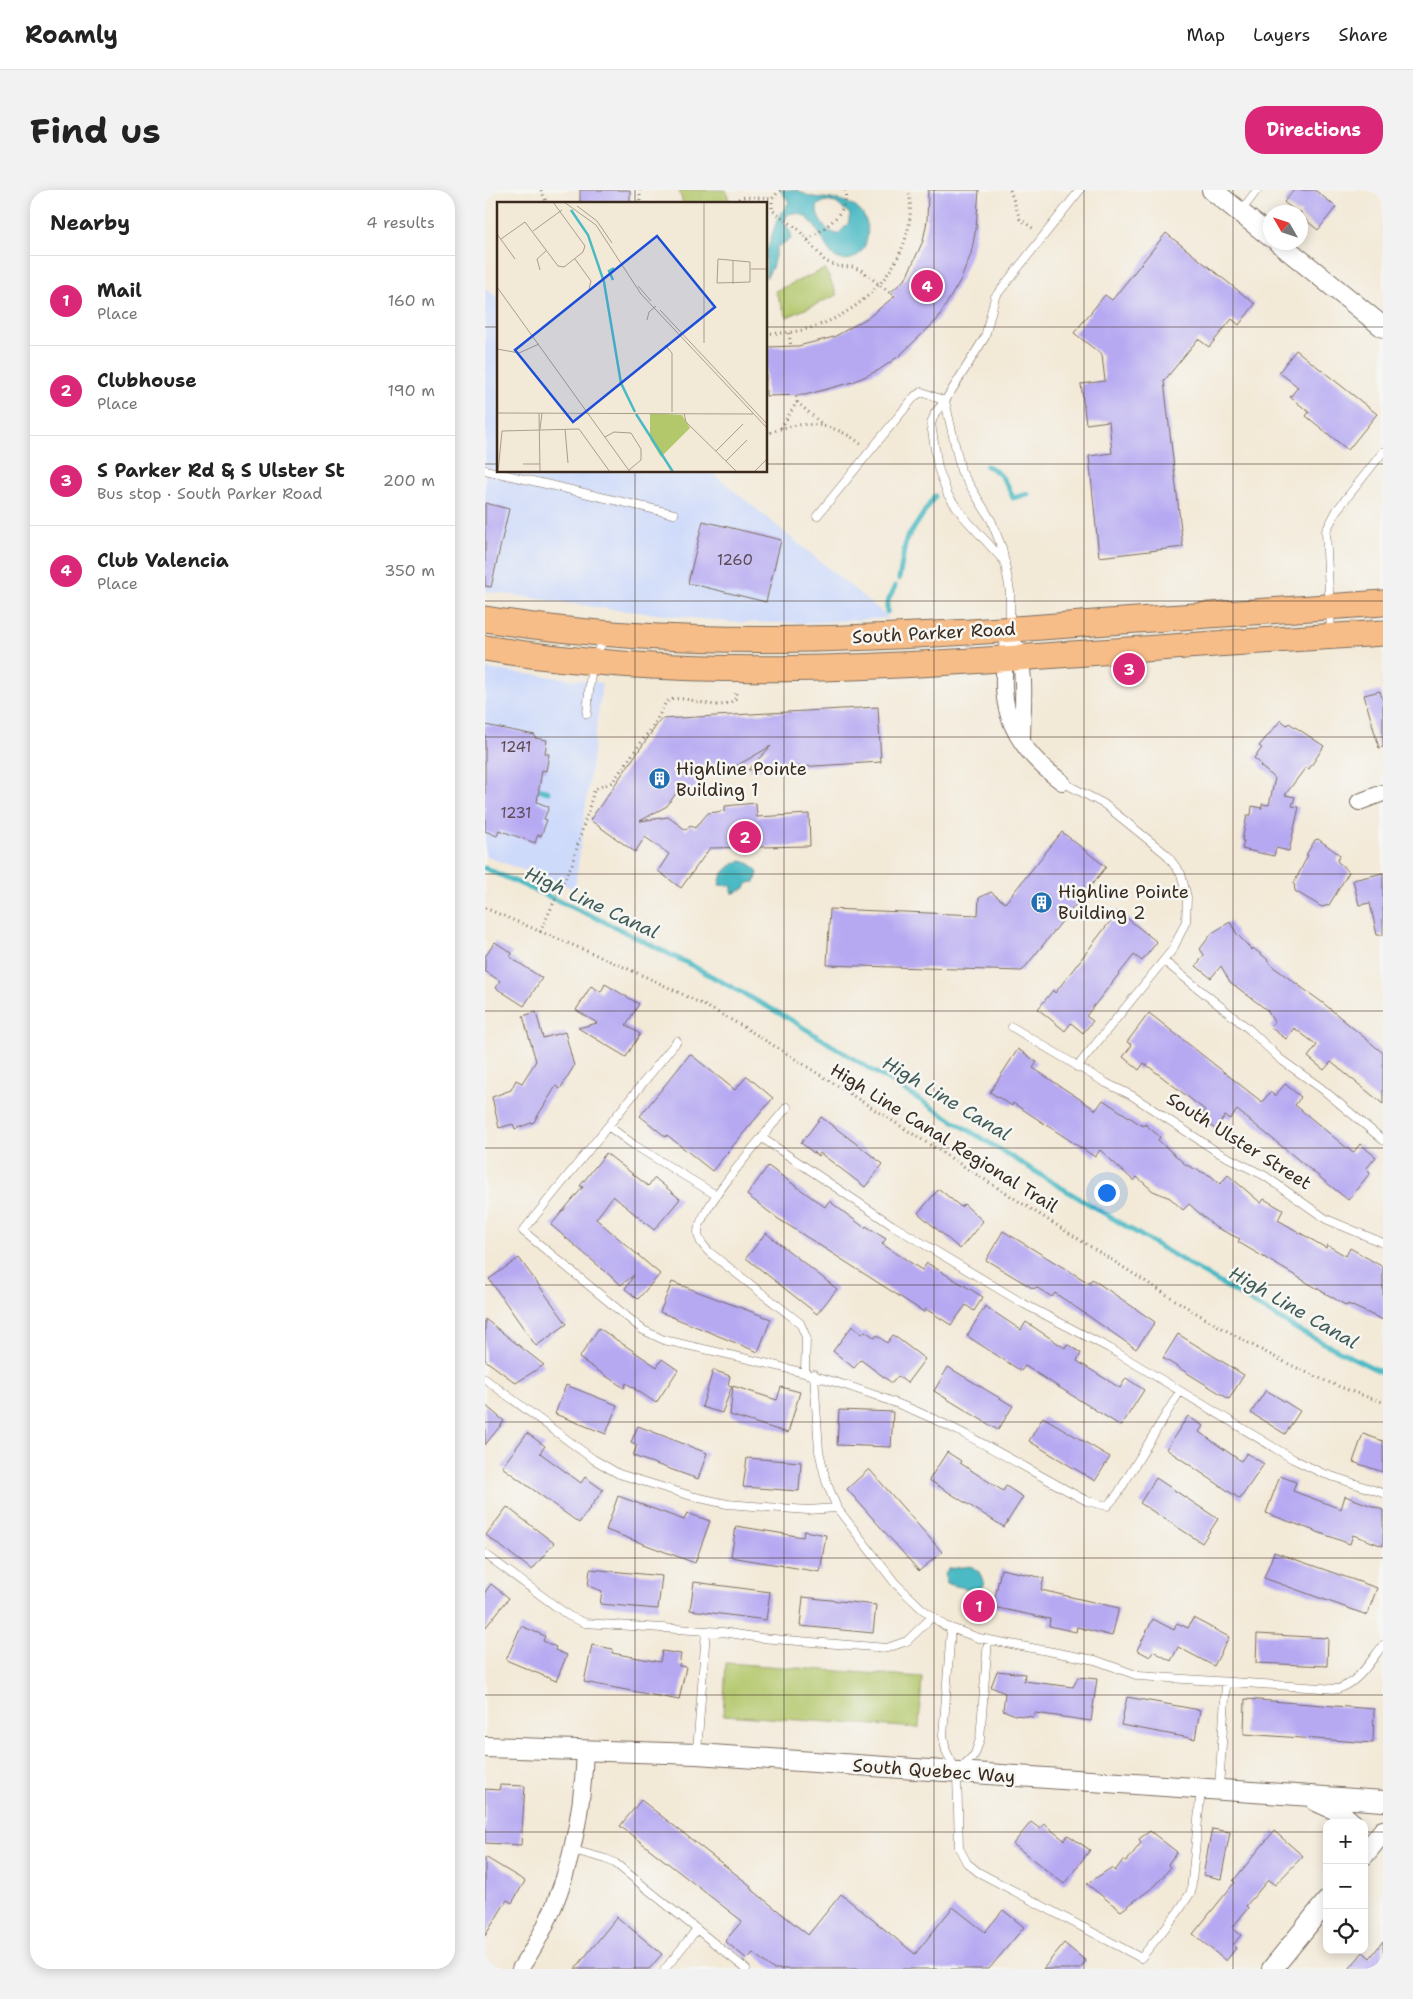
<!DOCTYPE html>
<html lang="en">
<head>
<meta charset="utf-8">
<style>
  :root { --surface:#fff; --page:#f2f2f2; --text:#222; --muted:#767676; --line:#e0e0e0; --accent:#db2777 }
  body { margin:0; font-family:"Shantell Sans",sans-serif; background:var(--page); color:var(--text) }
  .controls { position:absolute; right:15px; bottom:15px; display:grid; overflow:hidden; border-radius:10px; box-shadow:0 2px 12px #0003 }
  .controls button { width:45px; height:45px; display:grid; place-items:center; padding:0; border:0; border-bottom:1px solid var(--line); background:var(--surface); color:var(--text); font:25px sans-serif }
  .compass { position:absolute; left:778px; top:15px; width:45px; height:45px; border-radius:50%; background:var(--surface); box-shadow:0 2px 12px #0003; rotate:309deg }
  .you { position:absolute; left:621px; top:1002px; width:18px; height:18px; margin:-12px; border:4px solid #fff; border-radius:50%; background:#1a73e8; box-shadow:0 0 0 8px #1a73e833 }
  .badge { display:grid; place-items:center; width:32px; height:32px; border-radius:50%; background:var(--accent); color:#fff; font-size:16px; font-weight:700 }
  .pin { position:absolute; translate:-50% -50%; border:2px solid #fff; box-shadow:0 1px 5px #0006 }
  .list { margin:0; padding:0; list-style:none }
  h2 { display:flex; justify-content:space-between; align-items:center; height:65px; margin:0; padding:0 20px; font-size:21px }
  h2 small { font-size:16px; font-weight:400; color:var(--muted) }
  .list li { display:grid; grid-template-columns:32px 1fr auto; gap:15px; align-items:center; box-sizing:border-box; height:90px; padding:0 20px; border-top:1px solid var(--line) }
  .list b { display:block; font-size:19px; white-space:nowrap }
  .list p { margin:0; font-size:16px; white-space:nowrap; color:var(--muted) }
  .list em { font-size:16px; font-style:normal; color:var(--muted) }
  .icon { flex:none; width:28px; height:28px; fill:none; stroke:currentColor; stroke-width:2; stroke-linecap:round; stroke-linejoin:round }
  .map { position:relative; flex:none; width:898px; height:1779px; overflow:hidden; border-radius:20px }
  header { display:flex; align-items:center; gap:30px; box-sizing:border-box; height:70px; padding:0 25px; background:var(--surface); border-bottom:1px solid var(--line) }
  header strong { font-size:24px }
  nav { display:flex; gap:28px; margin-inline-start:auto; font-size:18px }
  .intro { display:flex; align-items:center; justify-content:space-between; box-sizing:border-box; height:120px; padding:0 30px }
  h1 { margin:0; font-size:35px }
  .button { padding:12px 22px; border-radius:20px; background:var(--accent); color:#fff; font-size:18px; font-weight:700 }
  main { display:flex; gap:30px; padding:0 30px }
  aside { flex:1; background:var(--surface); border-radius:20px; box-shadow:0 2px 12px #0003 }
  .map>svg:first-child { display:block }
</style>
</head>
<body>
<header>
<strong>Roamly</strong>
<nav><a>Map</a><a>Layers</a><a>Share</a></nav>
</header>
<div class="intro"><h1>Find us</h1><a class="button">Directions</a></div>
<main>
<aside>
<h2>Nearby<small>4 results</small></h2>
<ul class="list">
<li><span class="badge">1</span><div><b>Mail</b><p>Place</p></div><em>160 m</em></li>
<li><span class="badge">2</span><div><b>Clubhouse</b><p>Place</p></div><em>190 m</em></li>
<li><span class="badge">3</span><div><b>S Parker Rd &amp; S Ulster St</b><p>Bus stop · South Parker Road</p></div><em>200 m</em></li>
<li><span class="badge">4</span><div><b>Club Valencia</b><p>Place</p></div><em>350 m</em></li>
</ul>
</aside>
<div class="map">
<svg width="898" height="1779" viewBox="0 0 898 1779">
  <rect width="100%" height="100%" fill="#f6f6f2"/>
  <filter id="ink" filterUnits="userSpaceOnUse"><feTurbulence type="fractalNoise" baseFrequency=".02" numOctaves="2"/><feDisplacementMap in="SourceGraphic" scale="10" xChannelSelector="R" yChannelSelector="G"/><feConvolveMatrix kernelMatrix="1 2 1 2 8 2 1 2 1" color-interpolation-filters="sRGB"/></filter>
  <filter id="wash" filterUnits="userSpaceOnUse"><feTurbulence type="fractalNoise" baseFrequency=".0096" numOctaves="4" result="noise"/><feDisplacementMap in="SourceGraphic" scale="20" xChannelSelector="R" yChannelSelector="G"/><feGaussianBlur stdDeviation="1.12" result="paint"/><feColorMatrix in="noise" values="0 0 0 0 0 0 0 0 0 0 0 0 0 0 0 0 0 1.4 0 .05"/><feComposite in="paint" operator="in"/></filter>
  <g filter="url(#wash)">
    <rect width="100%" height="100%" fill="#f3e9d7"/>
    <path fill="#cedafa" d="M0,98L14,109V281H225L404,428L319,433L245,432L116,418L0,401Z
      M0,479L117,493L90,699L0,666Z"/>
    <path fill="#b3c76b" stroke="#777844" d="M194,0H241L245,14H198Z
      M340,79L352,105L302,127L290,101Z
      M241,1473L437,1487L434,1538L238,1525Z"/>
    <path fill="#4cbac4" stroke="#447271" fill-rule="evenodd" d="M295,0C300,0 306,0 311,0C317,2 322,6 328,7C344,9 363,8 375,21C391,37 381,76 354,69C337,64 332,16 303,24L299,32L306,43V49L292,57L287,78L281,88V63L292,30L304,12ZM340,11L351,13L365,24L363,34L353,44C341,43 329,26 333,15Z
      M255,671C264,672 268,675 273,683L270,692L263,693L260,698L247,704V696L234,695C236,682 243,676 255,671Z
      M486,1376L494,1382L499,1392L497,1397L489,1400L462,1394L460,1384L464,1379Z"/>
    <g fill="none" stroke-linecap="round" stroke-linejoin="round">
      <path stroke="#4cbac4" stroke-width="5" d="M501,276C514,279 523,295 528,308L543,304
        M414,389L421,350L450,306
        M402,422V413L410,396
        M47,597L63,602
        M0,678L118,731L208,776L303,828L567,992L815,1141L898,1183"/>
    </g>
    <g id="blocks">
      <path fill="#b6a9f2" d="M95,0H145V14H95Z
        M443,0H494L491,38L486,64L476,89L452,130L414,166L394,180L368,192L320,205L281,206V157L313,156L349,147L384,127L410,106L405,103L421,88L438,51L442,31Z
        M809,0H830L851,17L833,40L816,26V22H811L799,12Z
        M681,43L770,114L754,135L747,129L724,157L713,149L679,191L698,357L614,367L604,266L627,263L624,231L601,234L596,194L620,191L617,165L589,143L620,105L627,110Z
        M811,160L892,224L863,260L821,226L824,222L805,207L813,197L794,182Z
        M0,313L24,319L6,397L0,396Z
        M218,331L296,350L281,412L203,393Z
        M895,501L898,511V557L894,558L879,505Z
        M393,517L396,572L263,580L286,556L241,582L215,583L217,596L206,602L197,595L182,616L155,631L183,627L201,640L205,635L210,638L223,623L240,621V616L271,613L272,627L324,624L325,656L225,658L196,698L173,681L184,664L160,647L150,662L105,630L176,529Z
        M796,530L802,535L804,533L839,556L824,579L821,577L800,605L810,607L807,616L814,617L804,661L791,658L789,666L757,659L759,651H757L762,625H766L767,616L777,618V614L784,615L790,588L775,576L776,574L769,568L777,558L774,556Z
        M0,535L50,545V548L62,550L60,563L64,564L61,581L57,580L52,612L64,617L59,629L62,630L56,646L53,645L50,653L14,640L12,646L0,641Z
        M577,642L621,677L537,781L342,775L345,719L493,725L494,708L506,702L520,713Z
        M833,649L855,665L852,671L864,682L844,715L837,717L810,701L809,693L823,665H821L830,650Z
        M898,683V745H892L885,713L874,715L868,690Z
        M633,721L672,752L657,771L649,765L601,826L608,831L598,843L586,833L580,841L553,819L568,800L570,803Z
        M745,732L752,744L767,760L768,758L782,769L787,776L838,813L898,863V914L846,872L839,880L823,867L832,855L809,838L801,849L785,837L789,832L782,820L745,792L736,776L726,788L711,776L719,765L715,759L727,743Z
        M10,752L27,763L25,767L57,788L39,816L11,798L15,791L0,781V767Z
        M120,794L154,814L141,835L155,844L141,867L93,838L112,833L91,820L106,796L116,802Z
        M51,822L58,848L80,842L89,876L75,899L71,896L49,932L30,939L28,934L14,938L7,907L26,900L31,890L37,893L51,871L38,826Z
        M664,823L777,912L785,902L790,906L800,894L816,907L810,915L868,963L875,954L891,967L881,979L885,983L863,1010L752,920L745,929L740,926L730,939L715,928L720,920L659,873L654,880L638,867L647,855L642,852Z
        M533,859L552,872L548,878L611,920L618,910L658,936L660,934L675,947L673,950L701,975L726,986L735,994L743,985L776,1013L779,1009L798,1020L793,1030L841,1058L842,1055L861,1066L865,1058L898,1077V1130L863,1114L862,1116L753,1052L755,1049L730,1037L704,1014L698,1020L685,1008L668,1001L652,987L649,991L615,960L610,967L528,913L527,916L505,902Z
        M205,864L250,900L262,886L288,908L227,981L182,945L181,947L155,926Z
        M336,927L398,974L380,997L335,963L333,966L316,953Z
        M121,963L163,996L170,988L195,1009L169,1040L128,1006L111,1029L175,1084L153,1109L140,1099L149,1085L136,1095L66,1035L98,997L95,996Z
        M283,976L340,1017L344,1011L380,1038L381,1036L401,1049L397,1054L437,1080L442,1073L498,1107L489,1121L481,1115L466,1135L441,1119L439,1122L292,1028L262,1005Z
        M454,999L476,1017L479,1014L498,1031L475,1059L433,1023Z
        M518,1041L604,1093L607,1089L670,1132L651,1159L570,1103L567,1107L551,1097L549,1099L501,1070Z
        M281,1043L352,1099L332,1124L261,1068Z
        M34,1068L82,1134L51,1156L4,1089Z
        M187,1092L286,1129L273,1162L175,1122Z
        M500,1116L536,1140L541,1132L580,1158L582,1154L596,1163L592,1171L635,1198L641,1188L659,1200L636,1236L540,1176L536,1181L482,1146Z
        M0,1129L59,1175L31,1193L0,1170Z
        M367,1136L377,1144L380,1141L390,1148L392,1145L402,1153L408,1145L440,1169L422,1193L413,1186L407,1193L376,1170L369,1178L348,1161Z
        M114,1138L172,1177L177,1169L193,1180L171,1213L141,1193L139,1198L94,1168Z
        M693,1144L759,1185L744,1209L678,1168Z
        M463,1177L528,1216L513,1240L449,1201Z
        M228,1180L245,1186L243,1195L247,1196L237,1223L217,1217Z
        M81,1195L132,1215L121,1244L70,1224Z
        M248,1196L292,1210L296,1197L315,1202L303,1243L245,1225Z
        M781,1200L815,1221L800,1244L766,1223Z
        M0,1215L19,1231L0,1255Z
        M354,1220L408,1222L406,1257L352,1255Z
        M703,1226L718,1236L714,1242L756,1271L762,1263L779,1274L755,1309L681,1259Z
        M558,1227L625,1267L610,1291L544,1251Z
        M153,1236L222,1263L213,1289L148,1266L152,1255L146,1252Z
        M42,1243L60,1256L55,1263L96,1293L100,1287L118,1300L94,1333L17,1277Z
        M878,1244L898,1251V1282L868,1272Z
        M462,1262L476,1271L475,1273L518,1301L521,1296L538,1307L519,1337L444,1290Z
        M262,1268L316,1272L314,1301L258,1297Z
        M384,1279L457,1362L434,1381L362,1299Z
        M795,1286L811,1292L808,1301L856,1319L860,1306L898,1320V1356L868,1345L865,1354L781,1323Z
        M671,1288L733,1329L717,1353L655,1313Z
        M133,1306L199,1330L202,1323L225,1331L210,1373L121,1340Z
        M22,1317L69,1353L47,1380L1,1345Z
        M251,1336L318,1347L319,1341L341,1345L335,1382L246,1367Z
        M789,1362L892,1398L882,1425L779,1388Z
        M105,1379L177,1386L173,1419L115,1414L117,1401L103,1396Z
        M516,1379L559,1388L556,1400L634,1418L627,1446L592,1437L591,1442L564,1436L565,1429L508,1417Z
        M209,1392L285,1402L281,1430L205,1420Z
        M6,1394L24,1408L0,1438V1402Z
        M318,1407L391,1415L388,1443L315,1436Z
        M708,1428L744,1447L729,1476L693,1457L686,1471L668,1461L665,1467L652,1460L668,1429L689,1440L692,1433L703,1438Z
        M36,1436L60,1446L58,1451L71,1457L70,1460L82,1465L71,1491L21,1470Z
        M772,1444L843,1448L842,1476L771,1473Z
        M107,1455L128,1459L127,1463L175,1472L177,1461L196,1464L194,1476L201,1477L194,1510L99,1492Z
        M512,1481L540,1484L539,1491L588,1497L593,1487L612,1489L606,1531L550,1523L548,1527L530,1525L518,1520L520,1503L506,1497Z
        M642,1507L715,1520L710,1549L636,1535Z
        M760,1509L889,1519L888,1553L759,1544Z
        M15,1595L40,1596L36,1655L0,1653V1599L14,1600Z
        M156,1610L266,1696L265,1698L323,1745L356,1704L430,1764L468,1717L500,1742L518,1720L539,1737L504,1779H288L268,1763L262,1769L240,1751L257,1731L135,1636Z
        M546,1632L555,1639L559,1634L579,1650L583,1645L605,1660L579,1694L528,1654Z
        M727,1639L745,1642L736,1689L718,1685Z
        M665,1641L692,1662L683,1674L685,1678L671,1695L636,1721L602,1694L626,1678L630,1681L638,1670L641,1672L656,1653L654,1649Z
        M789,1641L818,1666L790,1695L783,1690L761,1716L763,1718L747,1738L756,1745L748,1755L751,1758L741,1771L708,1744L750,1692L748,1691Z
        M0,1667L40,1691L27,1713L22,1710L0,1746Z
        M132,1727L177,1764L164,1779H90Z
        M898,1751V1779H864L878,1762L885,1768Z
        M579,1753L601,1771L595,1779H558Z"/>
    </g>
  </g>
  <g filter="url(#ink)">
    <use href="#blocks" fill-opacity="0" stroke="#7b6d5f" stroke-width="1"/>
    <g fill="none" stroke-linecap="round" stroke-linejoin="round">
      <defs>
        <path id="service" d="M756,21L772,0
          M460,211L476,281L506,330L517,358L525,401V436
          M0,280L189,324
          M332,326L430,206L437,202L460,211
          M520,372L478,326L463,305L453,278L446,234L450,223L460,211L500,147L510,107L595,0
          M846,442L841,341L852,320L898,262
          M102,524C105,500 103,466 122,448
          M577,592L619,614L681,664L696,684L702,707L701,731L688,759L592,877
          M679,771L765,840L795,869L836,898L898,950
          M527,837L621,893L646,905L734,963L780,986L841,1029L898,1053
          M192,851L38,1041L158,1140L179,1150C259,1168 339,1184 416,1215C480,1240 541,1279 602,1311L622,1316L632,1305L695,1201
          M302,917C283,941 215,1016 213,1042C213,1051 219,1056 224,1062L315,1133L321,1147L320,1182
          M123,936L149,955L231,1005
          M277,948L407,1035L539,1114L624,1158L808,1269L837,1283L898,1303
          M329,1184L334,1261L341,1291L352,1318L410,1393L436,1418L460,1436L494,1448L610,1470L654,1486L852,1499C873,1494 886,1470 898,1455
          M0,1189L108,1269L134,1284L210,1307L242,1314L323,1320L352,1318
          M0,1364L84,1426L100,1433L238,1442L276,1448L402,1458L422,1451L447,1427
          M466,1439L458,1546L461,1561L472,1582L474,1658L482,1673L493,1682L656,1768L693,1722L706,1702L716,1599
          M212,1562L221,1441
          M475,1579L490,1564L495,1549L503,1450
          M734,1598L741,1493
          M88,1660L121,1669L130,1673L261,1779
          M180,1779L212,1739"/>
        <path id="minor" d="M526,440C509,506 520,551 577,592
          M532,458C542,484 537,522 537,550
          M874,612L898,603
          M35,1779C80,1714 97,1638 100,1560"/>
        <path id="tertiary" d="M727,0L786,47
          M793,52L898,137
          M0,1557L212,1564L898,1611
          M831,1611L853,1621L867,1633
          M879,1665L898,1641
          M787,1779L842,1711"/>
        <path id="primary" d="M0,429C207,463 415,448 623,432C714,425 806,419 898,413
          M0,458C190,490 382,479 573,465C681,457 790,450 898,443"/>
      </defs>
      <use href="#service" stroke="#7b6d5f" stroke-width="9"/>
      <use href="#minor" stroke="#7b6d5f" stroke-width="18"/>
      <use href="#tertiary" stroke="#7b6d5f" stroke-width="22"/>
      <use href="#primary" stroke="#7b6d5f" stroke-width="27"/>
      <path stroke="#7b6d5f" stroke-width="3" stroke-dasharray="1 4" stroke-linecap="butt" d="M56,0L62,14
        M155,0V14
        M295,0L287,9V20L313,39L340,71L351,76L367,77L376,80L405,103
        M525,0L535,29L550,40
        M252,14L254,9L260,7L287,9
        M323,50C338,39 365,23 360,0
        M281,143C357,148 437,79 424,0
        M304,143L306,157
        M312,212L338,235
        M296,238L312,212L311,205
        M281,245C313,228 349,232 376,254
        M0,718C90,757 182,791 267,842C382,914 496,988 611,1060C701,1117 797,1181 898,1212
        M55,742L87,674L109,601C115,594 123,597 129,590L170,533L181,512C200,500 232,526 250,509L251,503"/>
      <use href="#service" stroke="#fff" stroke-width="8"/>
      <use href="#minor" stroke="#fff" stroke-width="16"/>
      <use href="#tertiary" stroke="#fff" stroke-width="20"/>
      <use href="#primary" stroke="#f7bd88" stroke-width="25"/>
    </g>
  </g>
  <path fill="none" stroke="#3b2a1e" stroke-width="1" stroke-opacity="0.55" d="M150,0V14M299,0V1779M449,0V1779M599,0V1779M748,0V1779M0,137H14M281,137H898M0,274H14M281,274H898M150,281V1779M0,411H898M0,547H898M0,684H898M0,821H898M0,958H898M0,1095H898M0,1232H898M0,1368H898M0,1505H898M0,1642H842M879,1642H898"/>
  <defs>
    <symbol id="building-disc" viewBox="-11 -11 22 22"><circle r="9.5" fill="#1f6fb2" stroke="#f6f6f2"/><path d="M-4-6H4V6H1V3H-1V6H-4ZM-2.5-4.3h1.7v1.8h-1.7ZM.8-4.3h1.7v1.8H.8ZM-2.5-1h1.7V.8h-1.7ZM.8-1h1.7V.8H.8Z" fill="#fff"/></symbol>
  </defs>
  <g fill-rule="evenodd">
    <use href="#building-disc" x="162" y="576" width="25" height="25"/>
    <use href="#building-disc" x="544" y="700" width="25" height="25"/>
  </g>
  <g text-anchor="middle" stroke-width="5" stroke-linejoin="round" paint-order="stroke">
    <g font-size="15" fill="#5a4a53">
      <text x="250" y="375">1260</text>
      <text x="31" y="562">1241</text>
      <text x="31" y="628">1231</text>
    </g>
    <g font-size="18" fill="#3b2a1e" stroke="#f6f6f2">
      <text transform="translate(449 443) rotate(-3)" y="6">South Parker Road</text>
      <text transform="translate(459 948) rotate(32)" y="6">High Line Canal Regional Trail</text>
      <text transform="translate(754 951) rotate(32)" y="6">South Ulster Street</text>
      <text transform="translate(449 1581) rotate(4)" y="6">South Quebec Way</text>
    </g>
    <g font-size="18" fill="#3b2a1e" stroke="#f6f6f2" text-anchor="start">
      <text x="191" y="585">Highline Pointe<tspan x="191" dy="21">Building 1</tspan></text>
      <text x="573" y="708">Highline Pointe<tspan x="573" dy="21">Building 2</tspan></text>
    </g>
    <g font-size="19" font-style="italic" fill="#415c58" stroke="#f6f6f2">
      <text transform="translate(107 712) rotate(25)" y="7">High Line Canal</text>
      <text transform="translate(462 908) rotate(31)" y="7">High Line Canal</text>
      <text transform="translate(809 1117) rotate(30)" y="7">High Line Canal</text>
    </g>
  </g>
  <g transform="translate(12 12)">
    <rect width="270" height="270" fill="#f3e9d7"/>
    <path d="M153,211L185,213L193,226L164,255L153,237Z" fill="#b3c76b"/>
    <path fill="none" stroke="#4cbac4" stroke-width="2.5" d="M74,8L91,33L107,80L124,181L138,210M116,78L112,69L117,66M139,212L176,270"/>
    <path fill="none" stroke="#a99d8d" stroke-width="1" d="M67,0L99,23L144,92L270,226M207,0V141M80,4L100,19L115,41M36,29L65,8M0,32L18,57M4,37L28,20L61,64L67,65L86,50L88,44L56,0M78,57L94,79L92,87M221,57L253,60V80L220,81ZM254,67H270M43,68L40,57L50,48M236,82V59M141,84L154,99M0,85L133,270M163,108L270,222M150,118L152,110L159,104M168,143L175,151V210M0,147L22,151L42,142M0,211L256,212M42,211L43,270M187,211L189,220L240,270M43,227L45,211M68,227L71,261M5,229L82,227L113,270M108,235L117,230L134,231L144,247V258L132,268M219,249L246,222M229,259L250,238M26,262H43M1,270L5,229M257,270L270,257"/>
    <path fill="#1d4ed8" fill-opacity="0.15" stroke="#1d4ed8" stroke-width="2.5" d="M160,34L218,105L76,220L18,148Z"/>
    <rect width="270" height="270" fill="none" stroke="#3b2a1e" stroke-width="2.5"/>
  </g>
</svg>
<div class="controls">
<button>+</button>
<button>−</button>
<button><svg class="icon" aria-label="locate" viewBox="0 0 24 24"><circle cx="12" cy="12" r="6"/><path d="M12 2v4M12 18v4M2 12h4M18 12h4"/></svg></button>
</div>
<svg class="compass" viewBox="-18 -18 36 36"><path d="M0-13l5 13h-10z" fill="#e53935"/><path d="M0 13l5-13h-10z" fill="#767676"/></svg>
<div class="you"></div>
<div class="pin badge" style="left:494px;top:1416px">1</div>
<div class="pin badge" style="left:260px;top:647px">2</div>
<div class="pin badge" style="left:644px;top:479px">3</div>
<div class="pin badge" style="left:442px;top:96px">4</div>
</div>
</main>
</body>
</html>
